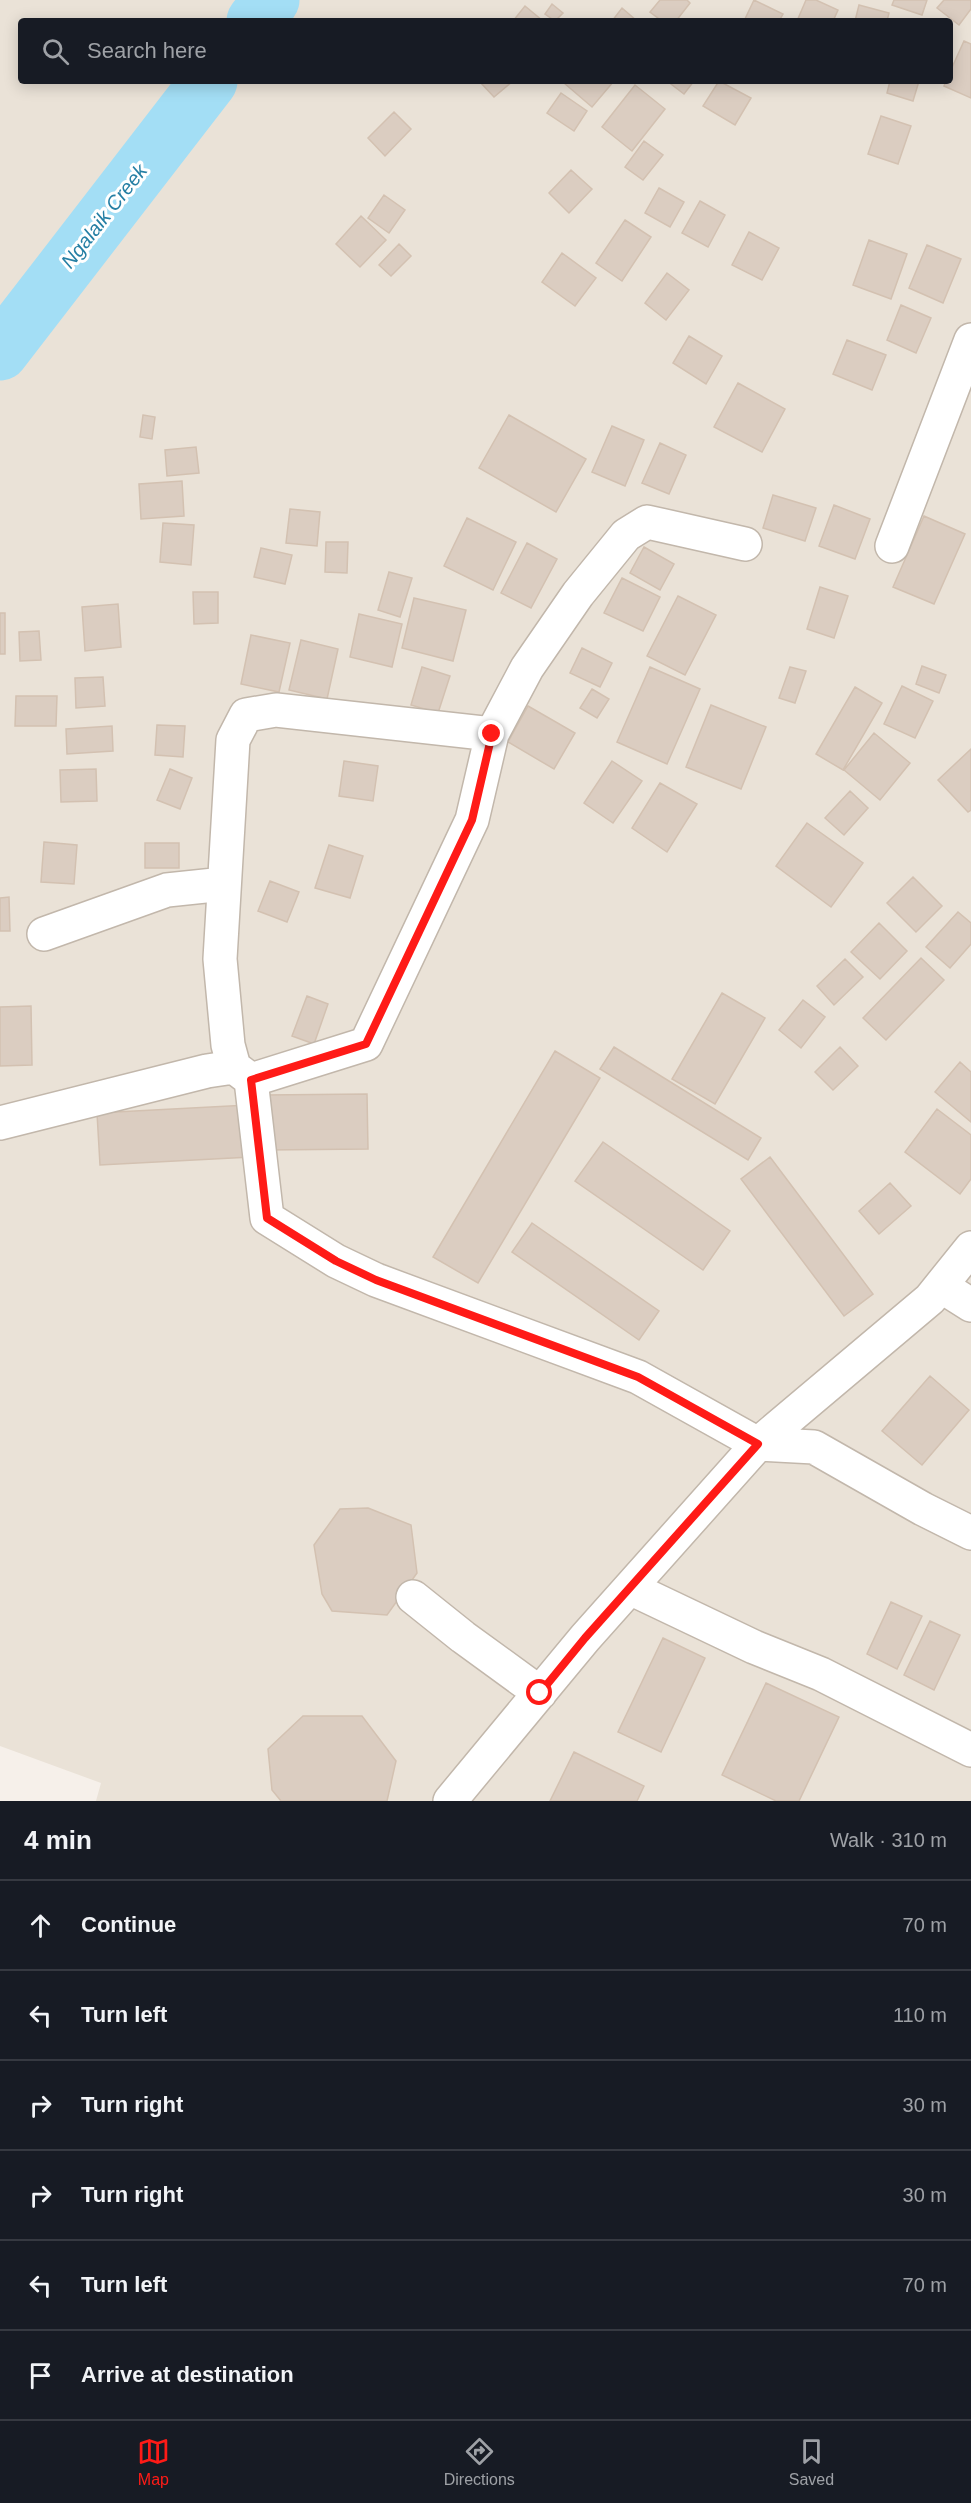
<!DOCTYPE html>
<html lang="en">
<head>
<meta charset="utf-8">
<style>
  :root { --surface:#171b24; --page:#242831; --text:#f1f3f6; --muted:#9ea1a6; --line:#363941; --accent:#ff1b17 }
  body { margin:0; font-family:Helvetica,sans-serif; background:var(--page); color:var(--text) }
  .stop { position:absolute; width:18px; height:18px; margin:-14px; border:4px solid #ff1b17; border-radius:50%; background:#fff }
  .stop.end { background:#ff1b17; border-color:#fff; box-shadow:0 2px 6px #0008 }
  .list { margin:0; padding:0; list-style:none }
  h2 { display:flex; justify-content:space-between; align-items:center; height:78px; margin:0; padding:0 24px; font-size:26px }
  h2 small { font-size:20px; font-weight:400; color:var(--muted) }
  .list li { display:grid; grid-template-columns:39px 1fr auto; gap:18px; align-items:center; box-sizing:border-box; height:90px; padding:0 24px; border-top:2px solid var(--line) }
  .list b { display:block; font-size:22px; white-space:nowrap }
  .list em { font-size:20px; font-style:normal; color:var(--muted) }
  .icon { flex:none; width:33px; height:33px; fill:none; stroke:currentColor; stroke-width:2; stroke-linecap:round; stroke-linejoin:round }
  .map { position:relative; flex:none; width:971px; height:1801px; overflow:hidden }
  .search { position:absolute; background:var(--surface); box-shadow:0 3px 15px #0003; left:18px; right:18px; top:18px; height:66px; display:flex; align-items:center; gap:15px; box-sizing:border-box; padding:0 21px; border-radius:6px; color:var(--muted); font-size:22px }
  .sheet { height:618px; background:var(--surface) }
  nav { display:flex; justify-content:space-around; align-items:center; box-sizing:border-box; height:84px; border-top:2px solid var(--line); background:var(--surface); font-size:16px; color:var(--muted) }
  nav a { display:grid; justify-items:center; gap:3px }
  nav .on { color:var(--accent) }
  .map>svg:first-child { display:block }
</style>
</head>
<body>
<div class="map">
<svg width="971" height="1801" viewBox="0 0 971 1801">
  <rect width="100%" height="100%" fill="#f6f0ea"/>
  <path fill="#eae2d7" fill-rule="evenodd" d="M0,0H971V1801H96L101,1783L0,1746ZM21,21H950V81H21Z"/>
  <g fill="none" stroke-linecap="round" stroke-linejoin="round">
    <path stroke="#a3def5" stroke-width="57" d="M255,21L271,0
      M0,352L209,81"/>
  </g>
  <path fill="#dbcdc1" stroke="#d3c1b1" stroke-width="1.5" d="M660,0H687L690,3L676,21H662L650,12Z
    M754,0L783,14L779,21H744Z
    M806,0H816L838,10L833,21H797Z
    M894,0H927L922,15L892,5Z
    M944,0H971V9L959,25L937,8Z
    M552,4L563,13L555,21L545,14Z
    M859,5L889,13L887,21H855Z
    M525,6L543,21H513Z
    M622,8L637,21H612Z
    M964,41L971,44V98L944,86L946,81H950V72Z
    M479,81H513L494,97Z
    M566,81H614L592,107L564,83Z
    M667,81H694L684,94Z
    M719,81L751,98L735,125L703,106Z
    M890,81H919L913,101L887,93Z
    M635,85L665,109L632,151L602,127Z
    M561,93L587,111L574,131L547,113Z
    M394,112L411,129L385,156L368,138Z
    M881,116L911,126L898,164L868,154Z
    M644,141L663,155L643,180L625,167Z
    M571,170L592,189L569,213L549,193Z
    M659,188L684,202L670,227L645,213Z
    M384,195L405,210L389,233L368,218Z
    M700,201L725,215L708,247L682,233Z
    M361,216L386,240L360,267L336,244Z
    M625,220L651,237L622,281L596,263Z
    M749,232L779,248L762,280L732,265Z
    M869,240L907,254L891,299L853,285Z
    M399,244L411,256L391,276L379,265Z
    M927,245L961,259L943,303L909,288Z
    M562,253L596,278L575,306L542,282Z
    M667,273L689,290L666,320L645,303Z
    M901,305L931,318L916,353L887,340Z
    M689,336L722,356L706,384L673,363Z
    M847,340L886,355L872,390L833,374Z
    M738,383L785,409L762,452L714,427Z
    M143,415L155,417L152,439L140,437Z
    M509,415L586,459L556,512L479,468Z
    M612,426L644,440L625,486L592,472Z
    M660,443L686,455L669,494L642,483Z
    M196,447L199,473L167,476L165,450Z
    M182,481L184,516L141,519L139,484Z
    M773,495L816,508L805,541L763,528Z
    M834,505L870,519L855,559L819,546Z
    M290,509L320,512L317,546L286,543Z
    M924,516L965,534L934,604L893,587Z
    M467,518L516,542L493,590L444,566Z
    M163,523L194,525L191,565L160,562Z
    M326,542H348L347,573L325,572Z
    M527,543L557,559L531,608L501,593Z
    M644,547L674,564L660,590L630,573Z
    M261,548L292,555L285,584L254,577Z
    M389,572L412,578L400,617L378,610Z
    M622,578L660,597L643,631L604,613Z
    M820,587L848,596L834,638L807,629Z
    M193,592H218V623L194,624Z
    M678,596L716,615L685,675L647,656Z
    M414,598L466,610L453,661L402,648Z
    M118,604L121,647L85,651L82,607Z
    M0,613H5V654H0Z
    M359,614L402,624L392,667L350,657Z
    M39,631L41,660L20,661L19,632Z
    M251,635L290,643L279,692L241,684Z
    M301,640L338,649L327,699L289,690Z
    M582,648L612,663L600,687L570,673Z
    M922,666L946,675L939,693L916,684Z
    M422,667L450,676L438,713L411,705Z
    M650,667L700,689L667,764L617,742Z
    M790,667L806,671L795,703L779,698Z
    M103,677L105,706L76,708L75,678Z
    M902,686L933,701L915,738L884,724Z
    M855,687L882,703L843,770L816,754Z
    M592,689L609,699L597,718L580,708Z
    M16,696H57L56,726H15Z
    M711,705L766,727L741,789L686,767Z
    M528,706L575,733L554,769L508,742Z
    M157,725L185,726L183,757L155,755Z
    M112,726L113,751L67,754L66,729Z
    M874,733L910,763L880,800L844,770Z
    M971,749V810L968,812L938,780Z
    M344,761L378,766L373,801L339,796Z
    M612,761L642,781L613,823L584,803Z
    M96,769L97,801L61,802L60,770Z
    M170,769L192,778L180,809L157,800Z
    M660,783L697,804L667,852L632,828Z
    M850,791L868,808L844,835L825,818Z
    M807,823L863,863L831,907L776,866Z
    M44,842L77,845L74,884L41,882Z
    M145,843H179V868H145Z
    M329,845L363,856L350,898L315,888Z
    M913,877L942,906L916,932L887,903Z
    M270,881L299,892L287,922L258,911Z
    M9,897L10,931H0V898Z
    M958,912L971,923V944L950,968L926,947Z
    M879,923L907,951L880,979L851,952Z
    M921,958L944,980L886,1040L863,1018Z
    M845,959L863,977L834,1005L817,986Z
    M722,993L765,1018L715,1104L672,1079Z
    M307,996L328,1004L314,1044L292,1036Z
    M803,1000L825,1017L801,1048L779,1030Z
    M31,1006L32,1065L0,1066V1007Z
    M614,1047L761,1138L748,1160L600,1069Z
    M840,1047L858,1066L833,1090L815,1072Z
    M555,1051L600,1078L478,1283L433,1257Z
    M960,1062L971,1072V1122L935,1092Z
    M367,1094L368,1149L266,1150L265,1095Z
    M248,1105L251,1157L100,1165L97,1113Z
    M937,1109L971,1135V1179L960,1194L905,1152Z
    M603,1142L730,1231L703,1270L575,1181Z
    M770,1157L873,1294L844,1316L741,1179Z
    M890,1183L911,1206L879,1234L859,1211Z
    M532,1223L659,1311L639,1340L512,1252Z
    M930,1376L969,1410L922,1465L882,1431Z
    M368,1508L411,1525L417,1573L387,1615L332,1611L322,1594L314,1545L340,1509Z
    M891,1602L922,1616L897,1669L867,1654Z
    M930,1621L960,1635L934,1690L904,1675Z
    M663,1638L705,1658L661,1752L618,1732Z
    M766,1683L839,1717L799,1801H776L722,1775Z
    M303,1716H362L396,1761L387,1801H281L272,1790L268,1749Z
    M574,1752L644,1786L637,1801H550Z"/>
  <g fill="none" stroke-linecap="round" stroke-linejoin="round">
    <defs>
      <path id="minor" d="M892,546L971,340
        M492,734L276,710L246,715L233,740L220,959L228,1045L234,1067L251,1080L267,1218L336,1261L376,1280L638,1377L758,1444L814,1447L923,1509L971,1533
        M44,934L167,890L224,884
        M251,1080L366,1044L472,820L492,734L527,668L578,594L626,535L647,522L745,544
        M0,1123L207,1071L234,1067
        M941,1286L971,1305
        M630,1588L754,1647L821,1674L971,1750
        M413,1597L463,1637L540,1693
        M450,1801L585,1638L758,1444L930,1299L971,1248"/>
    </defs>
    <use href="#minor" stroke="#c2b7ab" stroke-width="36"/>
    <use href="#minor" stroke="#fff" stroke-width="33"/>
  </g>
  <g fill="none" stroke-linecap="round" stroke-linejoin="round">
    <path stroke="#ff1b17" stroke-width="8" d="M492,734L472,820L366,1044L251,1080L267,1218L336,1261L376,1280L638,1377L758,1444L585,1638L540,1693"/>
  </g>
  <g text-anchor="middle" stroke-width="6" stroke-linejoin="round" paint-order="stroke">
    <g font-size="20" font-style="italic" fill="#257fa4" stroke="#fff">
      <text transform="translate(104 216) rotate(-52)" y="7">Ngalaik Creek</text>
    </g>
  </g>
</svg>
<div class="stop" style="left:540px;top:1693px"></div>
<div class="stop end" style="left:492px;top:734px"></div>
<div class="search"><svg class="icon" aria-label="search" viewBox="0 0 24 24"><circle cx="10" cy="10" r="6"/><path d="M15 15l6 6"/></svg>Search here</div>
</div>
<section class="sheet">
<h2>4 min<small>Walk · 310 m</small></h2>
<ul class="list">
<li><svg class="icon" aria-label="ahead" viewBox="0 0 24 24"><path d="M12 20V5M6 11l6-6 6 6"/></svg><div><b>Continue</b></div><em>70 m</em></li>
<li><svg class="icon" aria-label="left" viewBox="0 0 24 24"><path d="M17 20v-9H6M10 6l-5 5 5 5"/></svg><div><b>Turn left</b></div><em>110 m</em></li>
<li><svg class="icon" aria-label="right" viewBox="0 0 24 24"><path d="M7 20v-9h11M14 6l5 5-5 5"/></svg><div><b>Turn right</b></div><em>30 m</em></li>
<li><svg class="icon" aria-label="right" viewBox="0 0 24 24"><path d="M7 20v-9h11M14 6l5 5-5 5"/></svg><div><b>Turn right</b></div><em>30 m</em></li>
<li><svg class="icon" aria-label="left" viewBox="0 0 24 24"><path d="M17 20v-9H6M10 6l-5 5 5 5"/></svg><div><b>Turn left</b></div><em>70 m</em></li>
<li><svg class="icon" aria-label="arrive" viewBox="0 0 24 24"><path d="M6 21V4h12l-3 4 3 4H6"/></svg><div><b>Arrive at destination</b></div></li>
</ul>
</section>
<nav>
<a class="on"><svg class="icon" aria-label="map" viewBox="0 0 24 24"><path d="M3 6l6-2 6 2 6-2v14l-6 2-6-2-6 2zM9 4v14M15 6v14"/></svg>Map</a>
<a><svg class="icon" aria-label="directions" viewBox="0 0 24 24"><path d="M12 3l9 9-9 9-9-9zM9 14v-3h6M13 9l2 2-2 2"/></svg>Directions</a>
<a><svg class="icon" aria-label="saved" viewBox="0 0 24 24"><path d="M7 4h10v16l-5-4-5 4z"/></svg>Saved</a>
</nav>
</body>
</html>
